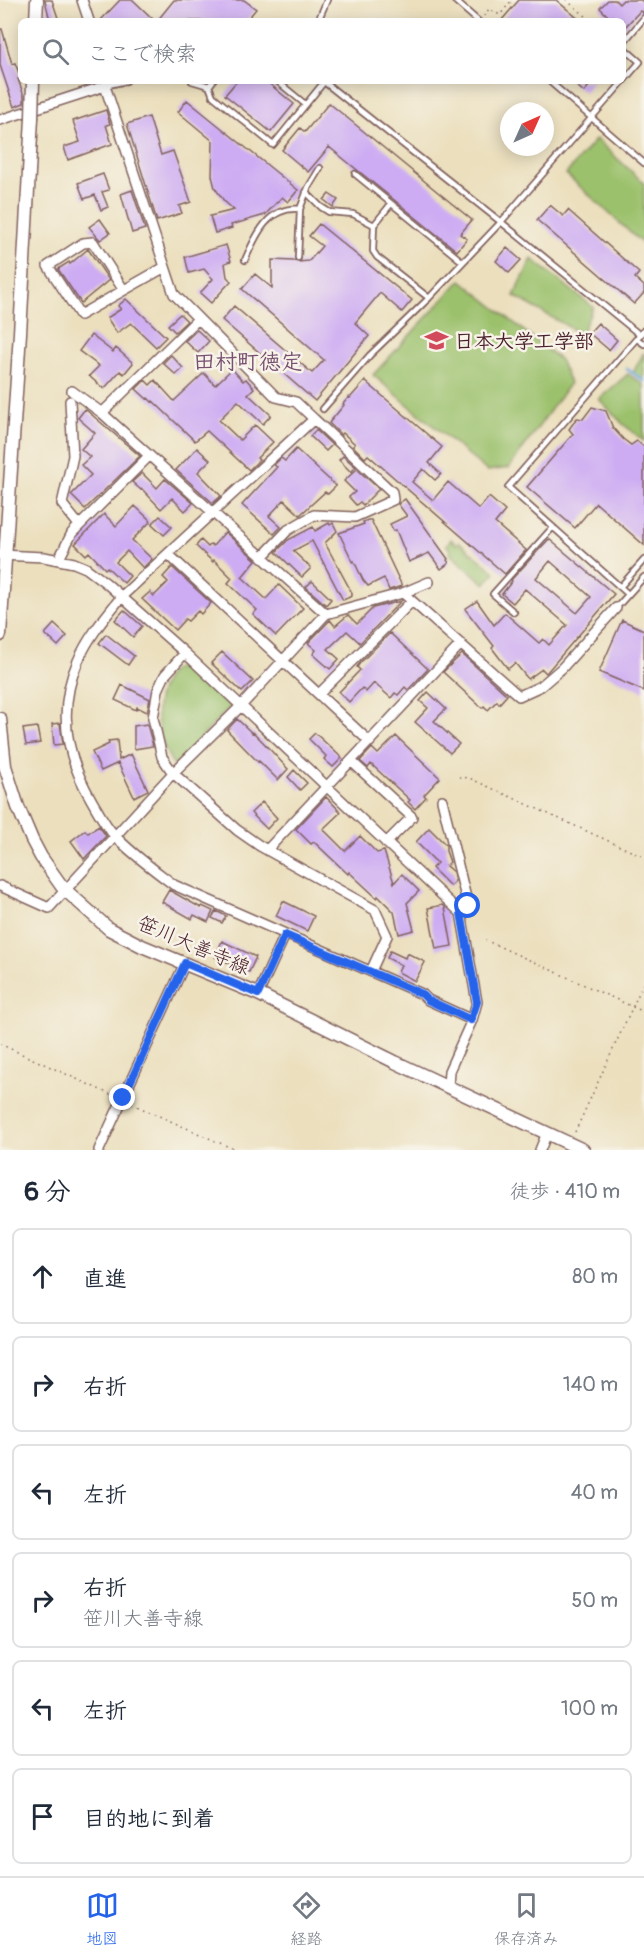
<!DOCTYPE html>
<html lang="ja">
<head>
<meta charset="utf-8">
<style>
  :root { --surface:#fff; --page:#f2f2f3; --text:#1f2937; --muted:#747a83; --line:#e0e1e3; --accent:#2563eb }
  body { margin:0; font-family:Pangolin,"Klee One",sans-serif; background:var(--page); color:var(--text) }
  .compass { position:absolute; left:500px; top:102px; width:54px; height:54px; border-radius:50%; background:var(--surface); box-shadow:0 3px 15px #0003; rotate:45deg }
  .stop { position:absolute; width:18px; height:18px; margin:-14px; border:4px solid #2563eb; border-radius:50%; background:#fff }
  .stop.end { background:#2563eb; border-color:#fff; box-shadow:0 2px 6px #0008 }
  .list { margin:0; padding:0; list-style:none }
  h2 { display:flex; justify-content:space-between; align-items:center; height:78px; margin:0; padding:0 24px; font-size:26px }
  h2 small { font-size:20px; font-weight:400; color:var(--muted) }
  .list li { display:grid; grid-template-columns:39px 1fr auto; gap:18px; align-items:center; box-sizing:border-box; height:96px; margin:0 12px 12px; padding:0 12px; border:2px solid var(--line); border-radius:9px }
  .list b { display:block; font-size:22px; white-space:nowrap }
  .list p { margin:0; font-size:20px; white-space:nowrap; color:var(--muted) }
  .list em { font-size:20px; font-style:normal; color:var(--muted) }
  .icon { flex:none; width:33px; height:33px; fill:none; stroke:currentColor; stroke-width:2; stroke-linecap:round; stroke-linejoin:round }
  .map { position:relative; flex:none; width:644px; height:1150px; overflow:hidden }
  .search { position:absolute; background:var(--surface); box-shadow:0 3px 15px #0003; left:18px; right:18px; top:18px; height:66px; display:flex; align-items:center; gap:15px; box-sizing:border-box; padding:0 21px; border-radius:9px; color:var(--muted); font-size:22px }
  .sheet { height:726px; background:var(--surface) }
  nav { display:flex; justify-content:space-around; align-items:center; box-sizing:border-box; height:84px; border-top:2px solid var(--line); background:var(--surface); font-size:16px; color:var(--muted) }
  nav a { display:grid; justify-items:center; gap:3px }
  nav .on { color:var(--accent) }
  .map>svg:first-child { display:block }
</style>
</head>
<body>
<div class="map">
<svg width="644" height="1150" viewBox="0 0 644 1150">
  <rect width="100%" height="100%" fill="#f7f3e8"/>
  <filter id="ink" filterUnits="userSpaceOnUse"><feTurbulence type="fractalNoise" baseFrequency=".0167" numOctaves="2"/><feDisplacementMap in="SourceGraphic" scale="12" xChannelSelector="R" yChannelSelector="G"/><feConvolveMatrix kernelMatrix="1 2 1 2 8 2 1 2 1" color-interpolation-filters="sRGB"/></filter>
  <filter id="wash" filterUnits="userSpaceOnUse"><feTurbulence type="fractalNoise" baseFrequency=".008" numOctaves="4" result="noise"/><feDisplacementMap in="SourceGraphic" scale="24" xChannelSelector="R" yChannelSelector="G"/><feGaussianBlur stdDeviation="1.35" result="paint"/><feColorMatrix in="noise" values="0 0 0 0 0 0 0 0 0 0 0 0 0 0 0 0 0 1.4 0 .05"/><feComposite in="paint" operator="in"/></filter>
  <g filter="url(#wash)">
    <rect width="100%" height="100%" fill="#ebdfbd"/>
    <path fill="#9bc16c" stroke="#72704c" stroke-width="1.5" d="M596,139L644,183V245L566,174Z
      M532,259L593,307L581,334L514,296Z
      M461,280L560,360L570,383L509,468L487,471L373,375Z
      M644,352V380L633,373Z
      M628,374L644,385V441L623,424L599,399Z
      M451,539L456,544L459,542L495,572L485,584L449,553L451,550L446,545Z
      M185,661L231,706L174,766C157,739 148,701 170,673C174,669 180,665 185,661Z"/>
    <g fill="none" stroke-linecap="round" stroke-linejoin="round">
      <path stroke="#6ba8dc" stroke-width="3" d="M627,369L644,381"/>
    </g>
    <g id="blocks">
      <path fill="#cdacf3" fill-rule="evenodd" d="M45,0H52L59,21H50Z
        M120,0H133L155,21H100Z
        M174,0H244L256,9L246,21H157Z
        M519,0H556L581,21H501Z
        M608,0H615L619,4L623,0H641L644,3V14L640,11L623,29V21H617L612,16L610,18L600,8Z
        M0,29H2L12,64L15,63L21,78L18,79L24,96V103L14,107L0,65Z
        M237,81H266L294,104L271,132L225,95Z
        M571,81H593L584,92Z
        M187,100L298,190L288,202L282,197L265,215L231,225L232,228L215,233L210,216L234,210L224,201L215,188L212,176L213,141L178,112Z
        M329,103L472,220L460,234L467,239L457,251L329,147L308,172L282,150L300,128L305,132Z
        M106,110L110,124L106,125L112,144L68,160L64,147L80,142L73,121Z
        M149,117L161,155L173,151L191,202L179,206L182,213L157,221L127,124Z
        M103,174L109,190L102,192L108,207L101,210L95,195L84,199L78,183Z
        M132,190L145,229L132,233L121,194Z
        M329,194L338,200L333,207L324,200Z
        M550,205L563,216L568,210L639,273L635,278L644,286V293L634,304L537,220Z
        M100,219L110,233L100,240L89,227Z
        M319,224L412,300L402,312L380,293L355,323L369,336L315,401L222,320L234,306L312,373L324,360L242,289L255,274L272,288V260L294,261L298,262L309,261L322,246L309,236Z
        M226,245L231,261L225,263L227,277L231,281L211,303L200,293L213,279L204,269L189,273L185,257Z
        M507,248L521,260L509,273L496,261Z
        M88,249L109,280L81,303L58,269L69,262L70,264Z
        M126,299L166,337L156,347L131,323L117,333L107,318L121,309L118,306Z
        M180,314L187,321L175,332L168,325Z
        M598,323L617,340L609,350L589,333Z
        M197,330L209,341L198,353L185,341Z
        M91,335L113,352L116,348L133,363L124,374L120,371L104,389L89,376L99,366L79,351Z
        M171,355L183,368L176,375L163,363Z
        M232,369L243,381L246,379L254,388L248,394L271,415L263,424L238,401L219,420L240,440L255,425L273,442L257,458L259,460L249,470L207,431L195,441L153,401L152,402L148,398L147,399L136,389L145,380L150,385L155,380L174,401L204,373L215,385Z
        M365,381L442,447L429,463L441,474L435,480L423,469L412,482L433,500L448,482L479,509L489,497L505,511L495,523L526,550L505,574L368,455L365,458L353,446L355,444L343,433L341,435L329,423L344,405L343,404L349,397L350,398Z
        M592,407L606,411L613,428L623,439L631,445L637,441L644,447V545L596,503L575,528L527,487L573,434L569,429L577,418L583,419Z
        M85,409L140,456L85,509L71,495L91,475L81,465L90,457L81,449L95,433L78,418Z
        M316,430L332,445L326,451L310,436Z
        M197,448L210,460L198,472L221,496L213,503L176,470Z
        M296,449L336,486L328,494L325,492L300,515L284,500L269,516L281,527L274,534L242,505L277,467L274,465L281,458L285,461Z
        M343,456L356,467L351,472L339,460Z
        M357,469L379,489L363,505L360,502L356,505L349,497L355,492L344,481Z
        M142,473L157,488L165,479L193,503L185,511L172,498L161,509L142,489L141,490L132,482Z
        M405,499L448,559L447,560L449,563L441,569L429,553L409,562L396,530L393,531L390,524L407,516L398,504Z
        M135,506L151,521L132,540L152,559L143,568L127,551L116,562L130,576L124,583L107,567L105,569L89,552L86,555L75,544L104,514L116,526Z
        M160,516L172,527L164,535L152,524Z
        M368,520H371L402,586L389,590L384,578L368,586L363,580L354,561L353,562L339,533L364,524L363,522Z
        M329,523L330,525L333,523L337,531L325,543L352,593V596L343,600L312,541L293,551L311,568L302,577L276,552L288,540L313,527L315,531Z
        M225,532L256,560L242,577L266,599L279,585L303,608L276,636L253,614L257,610L228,583L232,578L214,560L213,562L196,546L201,540L208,547L211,544L213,546Z
        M549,539L614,594L547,672L546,673L542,669L528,679L515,663L508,669L492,648L494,646L465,609L477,601L494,625L505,613L539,643L543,639L549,645L567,625L525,589L513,603L502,594L512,581L511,580ZM550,561L591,597L577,613L536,578Z
        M172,567L211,603L201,614L198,611L188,621L185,619L175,630L142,599L150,592L154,596L168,582L163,577Z
        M312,581L331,599L326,605L306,587Z
        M401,601L360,643L347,631L328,649L339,659L330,669L313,654L316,650L308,643L330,620L335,626L348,615L357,624L373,608Z
        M124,610L142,626L133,637L115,620Z
        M622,620L644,630V691L599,672Z
        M54,624L67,636L58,646L45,634Z
        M390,633L428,669L408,690L405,687L398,695L395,693L391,698L374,683L366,692L362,688L349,702L339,692L360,670L357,667L360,663Z
        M106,634L134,656L128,665L99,643Z
        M222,652L253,681L242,692L211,663Z
        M462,654L507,695L499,704L497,701L488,710L484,706L482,708L443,672Z
        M122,685L150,699L147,712L137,707L136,710L115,700Z
        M428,692L446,709L434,721L459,744L450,753L415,722L428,708L420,701Z
        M237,719L252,733L253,732L263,742L288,769L278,780L259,761L258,762L227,730Z
        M60,723L63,744L54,745L52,724Z
        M147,724L153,746L134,749V726Z
        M37,727L40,743L26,745L23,729Z
        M315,733L342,758L333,767L324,759L326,756L309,739Z
        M396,736L440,778L424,795L426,797L415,809L408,802L410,800L371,764L368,768L360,761L372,748L378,754Z
        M117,740L119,760L131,754L148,790L134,797L118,763L101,771L92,752L109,744L108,741Z
        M294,770L307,783L300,790L288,777Z
        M326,797L341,812L323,829L345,851L360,836L377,853L384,851L394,883L402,874L419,891L407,903L414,930L399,934L394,912L378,896L377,898L349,872L348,874L314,842L311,844L296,829Z
        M262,802L277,818L267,829L251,813Z
        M99,826L106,836L84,859L71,841L85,830L88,833Z
        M429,828L446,845V851L450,862L446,866L453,872L455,881L450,886L432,868L437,863L416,842Z
        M169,890L201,908L202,906L213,911L208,922L194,915L192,919L162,902Z
        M283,901L314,916L307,931L276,916Z
        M443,905L445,907L452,946L436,949L428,908Z
        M216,911L226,916L222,923L212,918Z
        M222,941L256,957L249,972L215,957Z
        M390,951L405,958L407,953L425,962L415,981L398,972L401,965L387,958Z"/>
    </g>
  </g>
  <g filter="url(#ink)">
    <use href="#blocks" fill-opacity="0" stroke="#82625e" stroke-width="1.5"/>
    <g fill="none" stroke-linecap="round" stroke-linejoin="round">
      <defs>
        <path id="lane" d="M454,0L478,21
          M318,21L327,0
          M623,43L644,18
          M192,81L209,86
          M213,81L209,86L213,96L273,145L324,82
          M277,81L305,104
          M323,81L501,222L640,335
          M549,81L644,163
          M108,85L126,81
          M355,174L463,262
          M306,192L321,207L329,212L353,214L374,225
          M391,204L374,225L373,251L377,257L429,298
          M298,258L300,209L308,188L320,168
          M245,260C256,235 268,206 300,209
          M637,339L644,344
          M323,409L370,355L429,298L501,222L640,62L623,47
          M620,587L644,560
          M628,594L508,487L644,330
          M616,608L644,577
          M514,612L493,594L553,527"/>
        <path id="street" d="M82,0L89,21
          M105,86L174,294L276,397L296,402L314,419L122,596C106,616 88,637 78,661C57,709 66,757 92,801C99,813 105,825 114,835C132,854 153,869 174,885L422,994L428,1000L472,1020L449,1071L448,1087
          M0,120L105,86L107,83
          M123,289L93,242L83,243L48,266L80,315L165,267
          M72,391L102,413L326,614L403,593L519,696L541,686L562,668L616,608
          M70,401L73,456L62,504L79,525
          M102,413L197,320
          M168,554L370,742
          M0,555L44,557L74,563L86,568L106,583L185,653L461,913L477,1002L472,1020
          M262,557L288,530L314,515L355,517L393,500L392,492L314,419
          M59,559L72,533L149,456
          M403,593L429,582
          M185,653L165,675L158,690L153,718L162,757L173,773L237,830L260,846L375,910L387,936L371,971
          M319,694L412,601
          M351,761L412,817L386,843
          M442,800L468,906L461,913
          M267,850L461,644
          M0,886L49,908L173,773L241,706L326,614
          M258,994L285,935
          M99,1150L185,963
          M540,1150L547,1133"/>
        <path id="secondary" d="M36,21L37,0
          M0,635L20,333L32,118
          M0,719L5,766L18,807L32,840L41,857L63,888L109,929L142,946L258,994L395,1062L583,1150"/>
      </defs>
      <use href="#lane" stroke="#82625e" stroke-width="8"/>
      <use href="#street" stroke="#82625e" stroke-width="12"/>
      <use href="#secondary" stroke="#82625e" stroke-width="15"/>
      <path stroke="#82625e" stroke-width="1.5" stroke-dasharray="1.5 4.5" stroke-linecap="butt" d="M566,0L592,21
        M484,16L489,9L500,15L512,0
        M459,777L469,778L644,857
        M485,940L644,1012
        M0,1044L114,1096
        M132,1104L236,1150
        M575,1132L644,982"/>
      <use href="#lane" stroke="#fff" stroke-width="4.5"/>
      <use href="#street" stroke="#fff" stroke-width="9"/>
      <use href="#secondary" stroke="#fff" stroke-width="12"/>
      <defs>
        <path id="secondary-bridge" d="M32,118L33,81"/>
      </defs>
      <use href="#secondary-bridge" stroke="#82625e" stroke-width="15" stroke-linecap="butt"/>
      <use href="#secondary-bridge" stroke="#fff" stroke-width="12"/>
    </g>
  </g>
  <g fill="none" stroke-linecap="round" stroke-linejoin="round" filter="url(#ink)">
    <path stroke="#2563eb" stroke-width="8" d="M123,1098L185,963L258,994L285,935L422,994L428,1000L471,1020L477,1002L461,913L468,906"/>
  </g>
  <defs>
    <symbol id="university-bare" viewBox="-9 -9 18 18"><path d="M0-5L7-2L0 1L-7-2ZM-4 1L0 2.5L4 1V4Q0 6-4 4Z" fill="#d1495b" stroke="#f7f3e8" stroke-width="2.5" paint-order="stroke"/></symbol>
  </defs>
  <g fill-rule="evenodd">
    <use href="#university-bare" x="420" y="324" width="33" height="33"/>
  </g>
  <g text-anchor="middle" stroke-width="5" stroke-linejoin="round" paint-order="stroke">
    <g font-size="20" font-weight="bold" fill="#4a1f2b" stroke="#f7f3e8" text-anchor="start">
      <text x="454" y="348">日本大学工学部</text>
    </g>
    <g font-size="20" fill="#4a1f2b" stroke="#f7f3e8">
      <text transform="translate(194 945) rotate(23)" y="7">笹川大善寺線</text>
    </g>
    <g font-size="22" font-weight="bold" fill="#785071" stroke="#f7f3e8">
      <text x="248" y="369">田村町徳定</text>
    </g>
  </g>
</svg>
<svg class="compass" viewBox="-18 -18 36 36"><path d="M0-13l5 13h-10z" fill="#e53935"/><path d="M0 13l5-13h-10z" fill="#747a83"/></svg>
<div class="stop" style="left:468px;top:906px"></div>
<div class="stop end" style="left:123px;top:1098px"></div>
<div class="search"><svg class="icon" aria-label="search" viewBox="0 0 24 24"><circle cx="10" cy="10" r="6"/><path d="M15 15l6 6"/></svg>ここで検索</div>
</div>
<section class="sheet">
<h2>6 分<small>徒歩 · 410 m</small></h2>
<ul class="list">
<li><svg class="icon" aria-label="ahead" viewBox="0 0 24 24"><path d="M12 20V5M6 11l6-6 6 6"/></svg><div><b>直進</b></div><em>80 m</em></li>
<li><svg class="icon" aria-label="right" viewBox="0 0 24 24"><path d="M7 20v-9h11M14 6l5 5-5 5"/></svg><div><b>右折</b></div><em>140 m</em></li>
<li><svg class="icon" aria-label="left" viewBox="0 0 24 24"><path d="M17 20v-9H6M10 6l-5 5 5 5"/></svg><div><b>左折</b></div><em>40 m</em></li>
<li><svg class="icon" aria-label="right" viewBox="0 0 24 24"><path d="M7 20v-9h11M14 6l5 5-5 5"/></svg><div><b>右折</b><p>笹川大善寺線</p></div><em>50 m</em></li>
<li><svg class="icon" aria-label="left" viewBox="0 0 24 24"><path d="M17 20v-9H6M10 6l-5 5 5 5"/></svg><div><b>左折</b></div><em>100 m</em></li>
<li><svg class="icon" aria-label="arrive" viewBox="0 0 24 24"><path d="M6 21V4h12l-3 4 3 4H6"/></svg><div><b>目的地に到着</b></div></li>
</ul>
</section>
<nav>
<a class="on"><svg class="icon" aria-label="map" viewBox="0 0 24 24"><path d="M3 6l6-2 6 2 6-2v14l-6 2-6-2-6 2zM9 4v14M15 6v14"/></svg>地図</a>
<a><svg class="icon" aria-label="directions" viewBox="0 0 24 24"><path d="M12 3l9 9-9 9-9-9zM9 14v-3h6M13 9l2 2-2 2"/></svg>経路</a>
<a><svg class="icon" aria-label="saved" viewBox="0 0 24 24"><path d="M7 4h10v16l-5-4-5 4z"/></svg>保存済み</a>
</nav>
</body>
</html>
